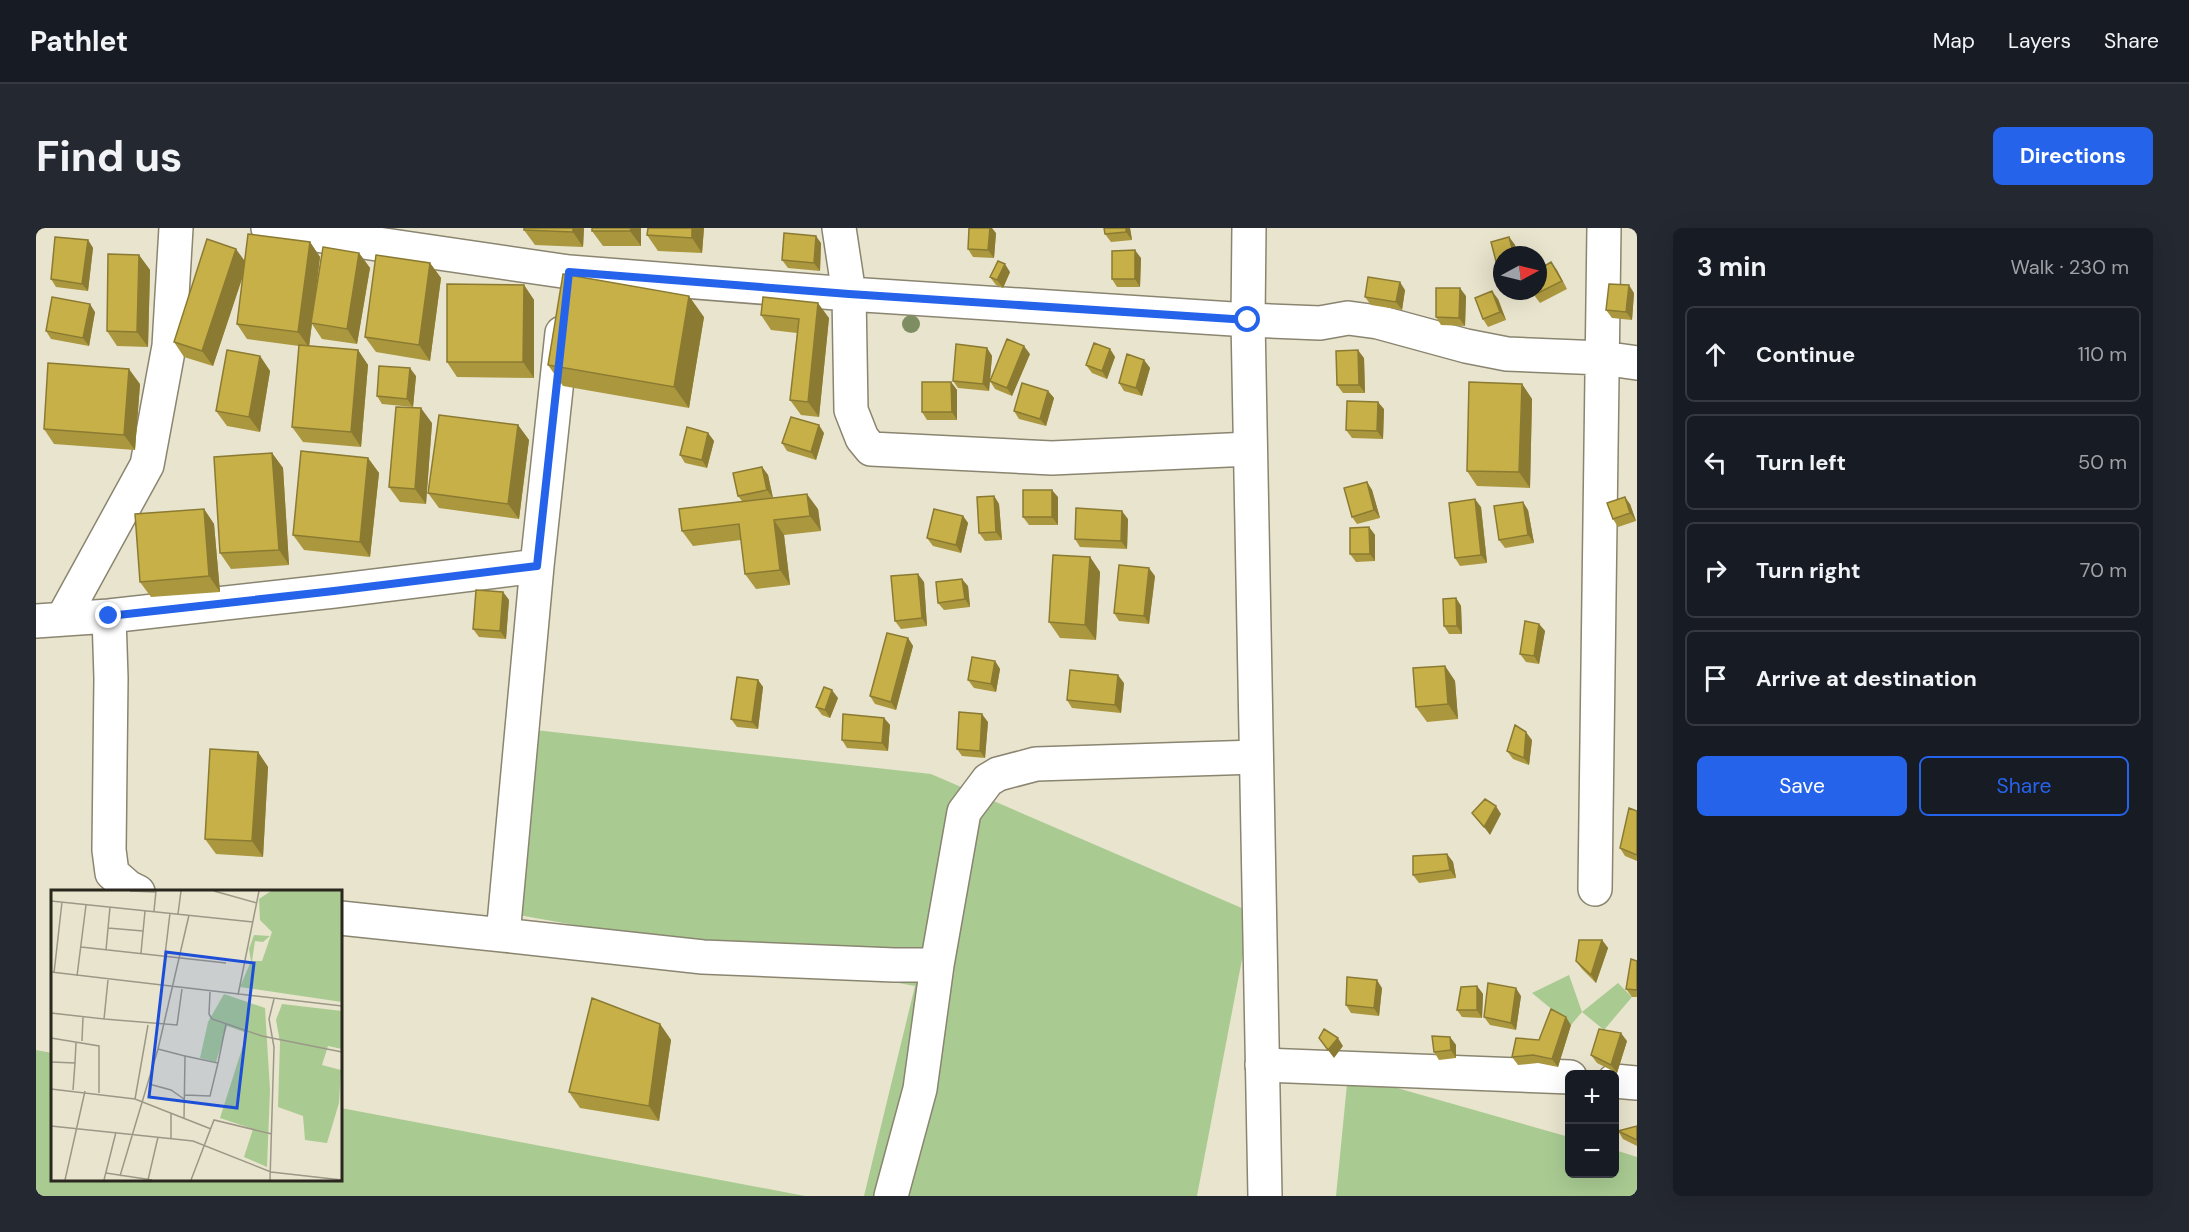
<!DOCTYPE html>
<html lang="en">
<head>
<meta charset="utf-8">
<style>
  :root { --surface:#171b24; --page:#242831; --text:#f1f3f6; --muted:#9ea1a6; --line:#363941; --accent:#2563eb }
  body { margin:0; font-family:"DM Sans",sans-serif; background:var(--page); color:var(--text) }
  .controls { position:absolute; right:18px; bottom:18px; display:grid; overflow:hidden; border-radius:9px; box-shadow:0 6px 24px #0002 }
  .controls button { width:54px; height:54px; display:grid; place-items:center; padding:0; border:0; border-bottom:2px solid var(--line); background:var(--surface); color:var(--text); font:30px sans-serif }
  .compass { position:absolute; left:1457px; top:18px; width:54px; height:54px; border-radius:50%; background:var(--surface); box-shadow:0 6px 24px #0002; rotate:83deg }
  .stop { position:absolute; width:18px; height:18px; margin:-14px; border:4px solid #2563eb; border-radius:50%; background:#fff }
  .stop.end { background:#2563eb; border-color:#fff; box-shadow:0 2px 6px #0008 }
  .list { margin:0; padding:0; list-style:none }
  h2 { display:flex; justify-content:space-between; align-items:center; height:78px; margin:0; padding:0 24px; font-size:26px }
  h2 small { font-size:20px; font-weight:400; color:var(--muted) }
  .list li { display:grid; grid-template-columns:39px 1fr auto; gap:18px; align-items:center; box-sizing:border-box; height:96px; margin:0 12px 12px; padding:0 12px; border:2px solid var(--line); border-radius:9px }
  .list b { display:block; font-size:22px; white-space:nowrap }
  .list em { font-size:20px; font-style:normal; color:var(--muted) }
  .actions { display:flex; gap:12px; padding:18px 24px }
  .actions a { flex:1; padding:14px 0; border:2px solid var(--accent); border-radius:9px; text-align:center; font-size:21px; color:var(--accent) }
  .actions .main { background:var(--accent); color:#fff }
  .icon { flex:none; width:33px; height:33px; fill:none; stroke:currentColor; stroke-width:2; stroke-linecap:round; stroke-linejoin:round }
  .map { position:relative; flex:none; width:1601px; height:968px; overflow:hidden; border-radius:9px }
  header { display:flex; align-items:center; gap:36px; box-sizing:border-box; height:84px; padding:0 30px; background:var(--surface); border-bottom:2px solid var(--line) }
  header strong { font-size:28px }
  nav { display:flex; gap:33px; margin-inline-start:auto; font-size:21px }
  .intro { display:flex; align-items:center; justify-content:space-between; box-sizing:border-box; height:144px; padding:0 36px }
  h1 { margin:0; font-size:42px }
  .button { padding:15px 27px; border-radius:9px; background:var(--accent); color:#fff; font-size:21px; font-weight:700 }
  main { display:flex; gap:36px; padding:0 36px }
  aside { flex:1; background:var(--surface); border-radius:9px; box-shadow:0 6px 24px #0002 }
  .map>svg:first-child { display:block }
</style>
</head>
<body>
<header>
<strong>Pathlet</strong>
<nav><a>Map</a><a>Layers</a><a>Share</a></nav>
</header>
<div class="intro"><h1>Find us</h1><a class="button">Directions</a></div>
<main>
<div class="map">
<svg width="1601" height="968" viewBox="0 0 1601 968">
  <rect width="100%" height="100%" fill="#e9e4cd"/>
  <path fill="#a9cb92" d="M499,502L895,546L1215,684L1161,968H828L879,758L477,686Z
    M1533,747L1546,784L1582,755L1596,769L1568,802L1546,784L1535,797L1496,765Z
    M0,822L16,825V952H304L305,880L769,968H0Z
    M1312,846L1533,909L1534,946H1578L1579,922L1601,929V968H1300Z"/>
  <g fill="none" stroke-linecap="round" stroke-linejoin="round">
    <defs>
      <path id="minor" d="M232,0L533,44L813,66L1212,92L1284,95L1312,90L1342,94L1430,118L1471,126L1566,130L1601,135
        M803,0L813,66L815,182L826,210L835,221L1016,230L1214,221
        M73,388L75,450L73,622L76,645L92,659L102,664
        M27,390L111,237L133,118L140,0
        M0,393L73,388L298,363L501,338L526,105
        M1559,661L1568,0
        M304,690L467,707L501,338
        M467,707L667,729L858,737H901
        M1226,837L1534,849
        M1578,853L1601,855
        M855,968L884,861L901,737L928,584L952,552L962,546L1000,536L1220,529"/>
      <path id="tertiary" d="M1213,0L1212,92L1229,968"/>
    </defs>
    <use href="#minor" stroke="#8a8570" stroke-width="36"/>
    <use href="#tertiary" stroke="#8a8570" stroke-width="36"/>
    <use href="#minor" stroke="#fff" stroke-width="33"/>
    <use href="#tertiary" stroke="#fff" stroke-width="33"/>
  </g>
  <circle fill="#7f8e62" cx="875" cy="96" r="9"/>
  <path fill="#ab973e" d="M548,0L547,19L499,17L488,2Z
    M556,0H605V18H567L556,3Z
    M668,0L666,25L622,23L611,7Z
    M1094,0L1096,12L1075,14L1069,6Z
    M960,5L958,30L937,29L932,21Z
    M1473,9L1479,17L1482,27H1466V47L1462,41L1455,14Z
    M52,12L57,20L52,63L20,59L15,51Z
    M274,14L284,29L278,77L323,25L334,40L321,116L286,111L276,96L273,118L322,122L332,137L325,219L267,214L256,199L263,118L211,111L201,96L207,46L177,138L148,129L138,114L209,33Z
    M785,15L784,43L752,40L746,32Z
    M103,27L114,42L112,119L81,118L71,103Z
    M1105,30L1104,59H1081L1076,51Z
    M1515,34L1531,61L1504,75L1498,67Z
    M394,35L405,50L394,133L340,124L329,109Z
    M974,44L967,60L960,57L954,49Z
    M488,57L498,72V150L421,149L411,134Z
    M1369,62L1366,82L1335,77L1329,69Z
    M1598,65L1596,92L1576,90L1570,82Z
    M1430,68L1429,98L1405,97L1400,89Z
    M1462,71L1470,92L1452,99L1447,91Z
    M59,84L53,118L15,111L10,103Z
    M725,87L793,90L783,189L765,187L754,172L761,105L735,102Z
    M668,89L653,180L527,158L512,137Z
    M951,120L956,128L954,151L994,126L976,168L959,161L954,153L953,163L922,160L917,153Z
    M1074,121L1079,129L1071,151L1056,145L1050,137Z
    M224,128L234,143L224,204L191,198L180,183Z
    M1328,130L1329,165H1307L1301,157Z
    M1108,132L1114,140L1106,168L1088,163L1083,155Z
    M380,148L377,179L346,176L341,168Z
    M915,154L921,162V192H891L886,184Z
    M104,156L99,222L18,216L8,201Z
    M1486,156L1496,171L1494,260L1441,258L1431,243Z
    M1012,163L1018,170L1010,198L983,191L978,183Z
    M1348,181L1347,211L1316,210L1310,202Z
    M396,195L390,276L364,274L353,259Z
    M482,197L493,212L483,291L403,280L392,265Z
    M672,205L678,213L671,240L649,235L644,227Z
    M788,205L780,232L751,223L746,215Z
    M236,225L247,240L253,337L195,341L184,325Z
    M332,230L343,245L334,329L268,322L257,307Z
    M726,239L732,247L737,270L782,281L785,303L748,307L754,357L720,361L709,346L705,312L657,318L646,303L706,273L702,268Z
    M1331,254L1336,262L1344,290L1321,296L1316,289Z
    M958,268L963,276L966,312L949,313L943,305Z
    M1022,269V297H993L987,289Z
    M1594,276L1600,293L1582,299L1577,291Z
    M1445,279L1451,335L1424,338L1419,330Z
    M168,281L178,296L184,364L115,369L104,354Z
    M1492,282L1498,315L1469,320L1463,312Z
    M927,288L932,295L925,325L897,318L891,310Z
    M1092,291L1091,321L1044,319L1039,311Z
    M1333,299L1339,307V333L1320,334L1314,326Z
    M1054,329L1064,344L1060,412L1024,410L1013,394Z
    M1119,348L1113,396L1083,393L1078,385Z
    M888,354L891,398L865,401L859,393Z
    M932,358L934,379L908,382L902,375Z
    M467,364L473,372L470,411L443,409L437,401Z
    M1420,370L1425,378L1426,406H1413L1408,398Z
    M1503,396L1509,403L1503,436L1490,434L1484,426Z
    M872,410L877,418L860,482L839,476L834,468Z
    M959,433L964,441L960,464L938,460L932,452Z
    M1409,438L1419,453L1422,491L1391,494L1380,479Z
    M722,452L727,459L722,501L701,499L695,491Z
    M1088,455L1085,485L1036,480L1031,472Z
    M802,470L794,490L786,487L780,479Z
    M848,490L854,497L852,523L811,520L806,512Z
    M952,494L949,530L926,528L921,521Z
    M1496,512L1493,537L1477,531L1471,523Z
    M222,524L232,539L227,629L180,626L169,611Z
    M1601,583V633L1589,628L1584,620Z
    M1411,626L1417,634L1420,650L1383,655L1377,647Z
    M1566,712L1572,720L1560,755L1546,741L1540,733Z
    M1601,733V769H1596L1590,761Z
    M1441,758L1447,766L1446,790L1426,789L1421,782Z
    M1346,760L1343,788L1315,785L1310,777Z
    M1485,768L1480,802L1454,797L1448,789Z
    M624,796L635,812L623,893L544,880L533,864Z
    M1535,797L1522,839L1502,835L1482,837L1476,829L1503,812Z
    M1414,809L1420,817V830L1403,832L1398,824Z
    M1591,813L1581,845L1561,835L1555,827Z
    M1601,898V918L1587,911L1582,903Z"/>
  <path fill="#8b7b32" d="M537,0H548L547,19L537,4Z
    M595,0H605V18L594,3Z
    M656,0H668L666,25L656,10Z
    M954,0H956L960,5L958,30L952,22Z
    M1090,0H1094L1096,12L1090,4Z
    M780,8L785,15L784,43L778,35Z
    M1473,9L1479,17L1482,27H1478Z
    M52,12L57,20L52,63L46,56Z
    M274,14L284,29L273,119L262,104Z
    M200,21L211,36L177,138L166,123Z
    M1099,22L1105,30L1104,59L1099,51Z
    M323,25L334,40L321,116L311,101Z
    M103,27L114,42L112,119L101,104Z
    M1515,34L1521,42L1531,61L1526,53Z
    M394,35L405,50L394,133L383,117Z
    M969,36L974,44L967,60L961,52Z
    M1364,54L1369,62L1366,82L1360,74Z
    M488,57L498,72V150L487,134Z
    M1593,57L1598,65L1596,92L1590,84Z
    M1424,60L1430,68L1429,98L1423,90Z
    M1456,63L1462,71L1470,92L1464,84Z
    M653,68L668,89L653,180L638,159Z
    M782,75L793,90L783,189L772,174Z
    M54,76L59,84L53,118L47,110Z
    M988,118L994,126L976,168L971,160Z
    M951,120L956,128L953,163L947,156Z
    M1074,121L1079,129L1071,151L1066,143Z
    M322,122L332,137L325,219L315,204Z
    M1322,122L1328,130L1329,165L1323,157Z
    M224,128L234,143L224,204L213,189Z
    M1108,132L1114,140L1106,168L1100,160Z
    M374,140L380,148L377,179L371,171Z
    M93,141L104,156L99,222L88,207Z
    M915,154L921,162V192L916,184Z
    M1486,156L1496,171L1494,260L1483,244Z
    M1012,163L1018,170L1010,198L1004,191Z
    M1342,174L1348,181L1347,211L1341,203Z
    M385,180L396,195L390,276L379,261Z
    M482,197L493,212L483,291L472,276Z
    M783,197L788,205L780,232L775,224Z
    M672,205L678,213L671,240L666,232Z
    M236,225L247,240L253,337L243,322Z
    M332,230L343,245L334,329L324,314Z
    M726,239L732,247L737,270L731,262Z
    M1331,254L1336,262L1344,290L1338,282Z
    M1016,262L1022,269V297L1016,289Z
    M771,266L782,281L785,303L774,288Z
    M958,268L963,276L966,312L960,304Z
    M1589,269L1594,276L1600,293L1594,285Z
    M1439,271L1445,279L1451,335L1445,327Z
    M1487,274L1492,282L1498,315L1492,307Z
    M168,281L178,296L184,364L173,348Z
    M1086,283L1092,291L1091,321L1085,313Z
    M927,288L932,295L925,325L920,317Z
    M738,292L748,307L754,357L744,342Z
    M1333,299L1339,307V333L1334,326Z
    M1054,329L1064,344L1060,412L1049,397Z
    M1113,340L1119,348L1113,396L1108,388Z
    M882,346L888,354L891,398L886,390Z
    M926,351L932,358L934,379L929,371Z
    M467,364L473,372L470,411L464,403Z
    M1420,370L1425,378L1426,406L1421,398Z
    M1503,396L1509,403L1503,436L1498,428Z
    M872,410L877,418L860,482L855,474Z
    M959,433L964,441L960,464L955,456Z
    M1409,438L1419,453L1422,491L1412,476Z
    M1082,447L1088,455L1085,485L1079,477Z
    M722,452L727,459L722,501L716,494Z
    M796,462L802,470L794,490L789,482Z
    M946,486L952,494L949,530L944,523Z
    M848,490L854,497L852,523L846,515Z
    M1490,504L1496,512L1493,537L1488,530Z
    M222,524L232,539L227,629L216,613Z
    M1460,578L1465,586L1454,607L1448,599Z
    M1411,626L1417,634L1420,650L1414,642Z
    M1566,712L1572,720L1560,755L1555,747Z
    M1341,752L1346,760L1343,788L1338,780Z
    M1441,758L1447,766L1446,790L1441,782Z
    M1480,760L1485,768L1480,802L1475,795Z
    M1530,789L1535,797L1522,839L1516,831Z
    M624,796L635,812L623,893L613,878Z
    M1585,805L1591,813L1581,845L1575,837Z
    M1414,809L1420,817V830L1415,822Z
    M1302,810L1307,818L1298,830L1292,822Z"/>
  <path fill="#c7b048" stroke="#8b7b32" stroke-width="1.5" d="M488,0H537V4L488,2Z
    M556,0H595L594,3H556Z
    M612,0H656V10L611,7Z
    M933,0H954L952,22L932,21Z
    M1068,0H1090V4L1069,6Z
    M748,5L780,8L778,35L746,32Z
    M212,6L274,14L262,104L201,96Z
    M19,9L52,12L46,56L15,51Z
    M1473,9L1478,27H1466V40L1462,41L1455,14Z
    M171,11L200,21L166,123L138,114Z
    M287,19L323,25L311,101L275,95Z
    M1099,22V51H1076V23Z
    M72,26L103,27L101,104L71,103Z
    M340,27L394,35L383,117L329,109Z
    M962,33L969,36L961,52L954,49Z
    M1515,34L1526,53L1498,67L1496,63H1502V42Z
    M527,46L653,68L638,159L512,137Z
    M1332,49L1364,54L1360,74L1329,69Z
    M411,56L488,57L487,134H411Z
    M1573,56L1593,57L1590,84L1570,82Z
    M1400,60H1424L1423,90L1400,89Z
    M1456,63L1464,84L1447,91L1439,70Z
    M16,69L54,76L47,110L10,103Z
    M727,69L782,75L772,174L754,172L763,91L725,87Z
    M971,111L988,118L971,160L954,153Z
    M1058,115L1074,121L1066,143L1050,137Z
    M920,116L951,120L947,156L917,153Z
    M263,117L322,122L315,204L256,199Z
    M191,122L224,128L213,189L180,183Z
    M1322,122L1323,157H1301L1300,123Z
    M1091,126L1108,132L1100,160L1083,155Z
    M12,135L93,141L88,207L8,201Z
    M343,138L374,140L371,171L341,168Z
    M886,154H915L916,184H886Z
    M1433,154L1486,156L1483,244L1431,243Z
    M986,155L1012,163L1004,191L978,183Z
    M1311,173L1342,174L1341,203L1310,202Z
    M360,179L385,180L379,261L353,259Z
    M403,187L482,197L472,276L392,265Z
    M755,189L783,197L775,224L746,215Z
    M651,199L672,205L666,232L644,227Z
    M265,223L332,230L324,314L257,307Z
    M236,225L243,322L184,325L178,229Z
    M726,239L731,262L702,268L697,245Z
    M1331,254L1338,282L1316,289L1308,260Z
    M987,262H1016V289H987Z
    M771,266L774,288L738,292L744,342L709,346L703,296L646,303L643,281Z
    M958,268L960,304L943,305L941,269Z
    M1589,269L1594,285L1577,291L1571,275Z
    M1439,271L1445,327L1419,330L1413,275Z
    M1487,274L1492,307L1463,312L1458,278Z
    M1040,280L1086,283L1085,313L1039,311Z
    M168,281L173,348L104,354L99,286Z
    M898,281L927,288L920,317L891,310Z
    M1333,299L1334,326H1314V300Z
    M1017,327L1054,329L1049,397L1013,394Z
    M1083,337L1113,340L1108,388L1078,385Z
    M882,346L886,390L859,393L855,348Z
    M926,351L929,371L902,375L900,354Z
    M440,362L467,364L464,403L437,401Z
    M1420,370L1421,398H1408L1407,371Z
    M1489,393L1503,396L1498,428L1484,426Z
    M851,405L872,410L855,474L834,468Z
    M936,429L959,433L955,456L932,452Z
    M1409,438L1412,476L1380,479L1377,440Z
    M1034,442L1082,447L1079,477L1031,472Z
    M701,449L722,452L716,494L695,491Z
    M788,459L796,462L789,482L780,479Z
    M923,484L946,486L944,523L921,521Z
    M807,486L848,490L846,515L806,512Z
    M1479,497L1490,504L1488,530L1471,523Z
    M174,521L222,524L216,613L169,611Z
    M1449,571L1460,578L1448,599L1436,585Z
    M1593,580L1601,583V627L1584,620Z
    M1411,626L1414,642L1377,647V628Z
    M1543,712H1566L1555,747L1540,733Z
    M1595,731L1601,733V762L1590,761Z
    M1311,749L1341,752L1338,780L1310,777Z
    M1452,755L1480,760L1475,795L1448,789Z
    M1441,758V782H1421L1425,759Z
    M556,770L624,796L613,878L533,864Z
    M1515,781L1530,789L1516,831L1497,827L1476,829L1480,810L1503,812Z
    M1288,801L1302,810L1292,822L1283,810Z
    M1563,801L1585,805L1575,837L1555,827Z
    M1396,808L1414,809L1415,822L1398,824Z
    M1601,898V912L1582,903Z"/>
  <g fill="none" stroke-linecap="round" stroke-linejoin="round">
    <path stroke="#2563eb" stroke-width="8" d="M73,388L298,363L501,338L533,44L813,66L1212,92"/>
  </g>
  <g transform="translate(15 662)">
    <rect width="291" height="291" fill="#e9e4cd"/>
    <path d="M220,1H291V112L189,97L200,71L198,59L203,45L219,46L212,52L204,51L201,71H211L221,42L209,30L208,9ZM173,104L214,118L219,200L216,277L193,267L202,239L169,228L196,143L176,136L165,172L149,168L157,132ZM231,114L291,121V159L277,156L271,175L290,180L288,213L276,253L254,250L252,226L227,217L229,152L225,130Z" fill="#a9cb92"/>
    <path fill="none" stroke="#9c9887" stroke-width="1.5" d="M79,1L105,2M163,1L206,13M0,11L202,32M103,21L105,1M127,24L130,1M57,38L92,41M30,57L175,73M55,60L59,17M90,63L94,21M114,65L119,23M0,82L291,116M3,83L11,12M26,86L35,15M159,102L158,124L161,129L211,146L291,162M187,105L208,1M0,123L53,129L57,90M53,129L126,135L131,99M0,148L48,156V203M31,151L32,127M107,159L134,166L133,229M0,172L24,173L22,200M24,173L25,152M167,173L175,134M98,194L120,200L133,209M0,199L84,209L160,239M134,205L159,206L167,173L134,166M84,209L97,135M120,224V248M0,236L142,251L220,282L291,290M55,283L101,290M69,286L107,159L138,25M14,290L34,201M53,290L65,242M97,290L107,247M140,290L163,230L221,244M219,290L223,157L218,129L223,109"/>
    <path fill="#1d4ed8" fill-opacity="0.15" stroke="#1d4ed8" stroke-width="3" d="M115,62L203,73L186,218L98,207Z"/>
    <rect width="291" height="291" fill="none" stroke="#29271e" stroke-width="3"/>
  </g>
</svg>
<div class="controls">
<button>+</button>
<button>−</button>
</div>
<svg class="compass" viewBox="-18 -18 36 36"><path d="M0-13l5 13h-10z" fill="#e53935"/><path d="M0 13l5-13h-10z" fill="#9ea1a6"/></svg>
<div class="stop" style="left:1212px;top:92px"></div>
<div class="stop end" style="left:73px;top:388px"></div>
</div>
<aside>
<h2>3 min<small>Walk · 230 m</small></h2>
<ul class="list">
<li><svg class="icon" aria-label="ahead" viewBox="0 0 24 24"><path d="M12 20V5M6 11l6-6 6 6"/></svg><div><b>Continue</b></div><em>110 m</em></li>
<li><svg class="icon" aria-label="left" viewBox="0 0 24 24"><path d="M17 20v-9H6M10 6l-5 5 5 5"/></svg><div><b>Turn left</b></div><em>50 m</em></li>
<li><svg class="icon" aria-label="right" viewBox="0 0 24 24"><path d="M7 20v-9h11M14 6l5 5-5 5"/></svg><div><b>Turn right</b></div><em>70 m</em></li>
<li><svg class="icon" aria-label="arrive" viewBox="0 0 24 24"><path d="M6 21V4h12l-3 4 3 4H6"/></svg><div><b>Arrive at destination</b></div></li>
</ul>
<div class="actions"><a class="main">Save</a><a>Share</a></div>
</aside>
</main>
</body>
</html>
